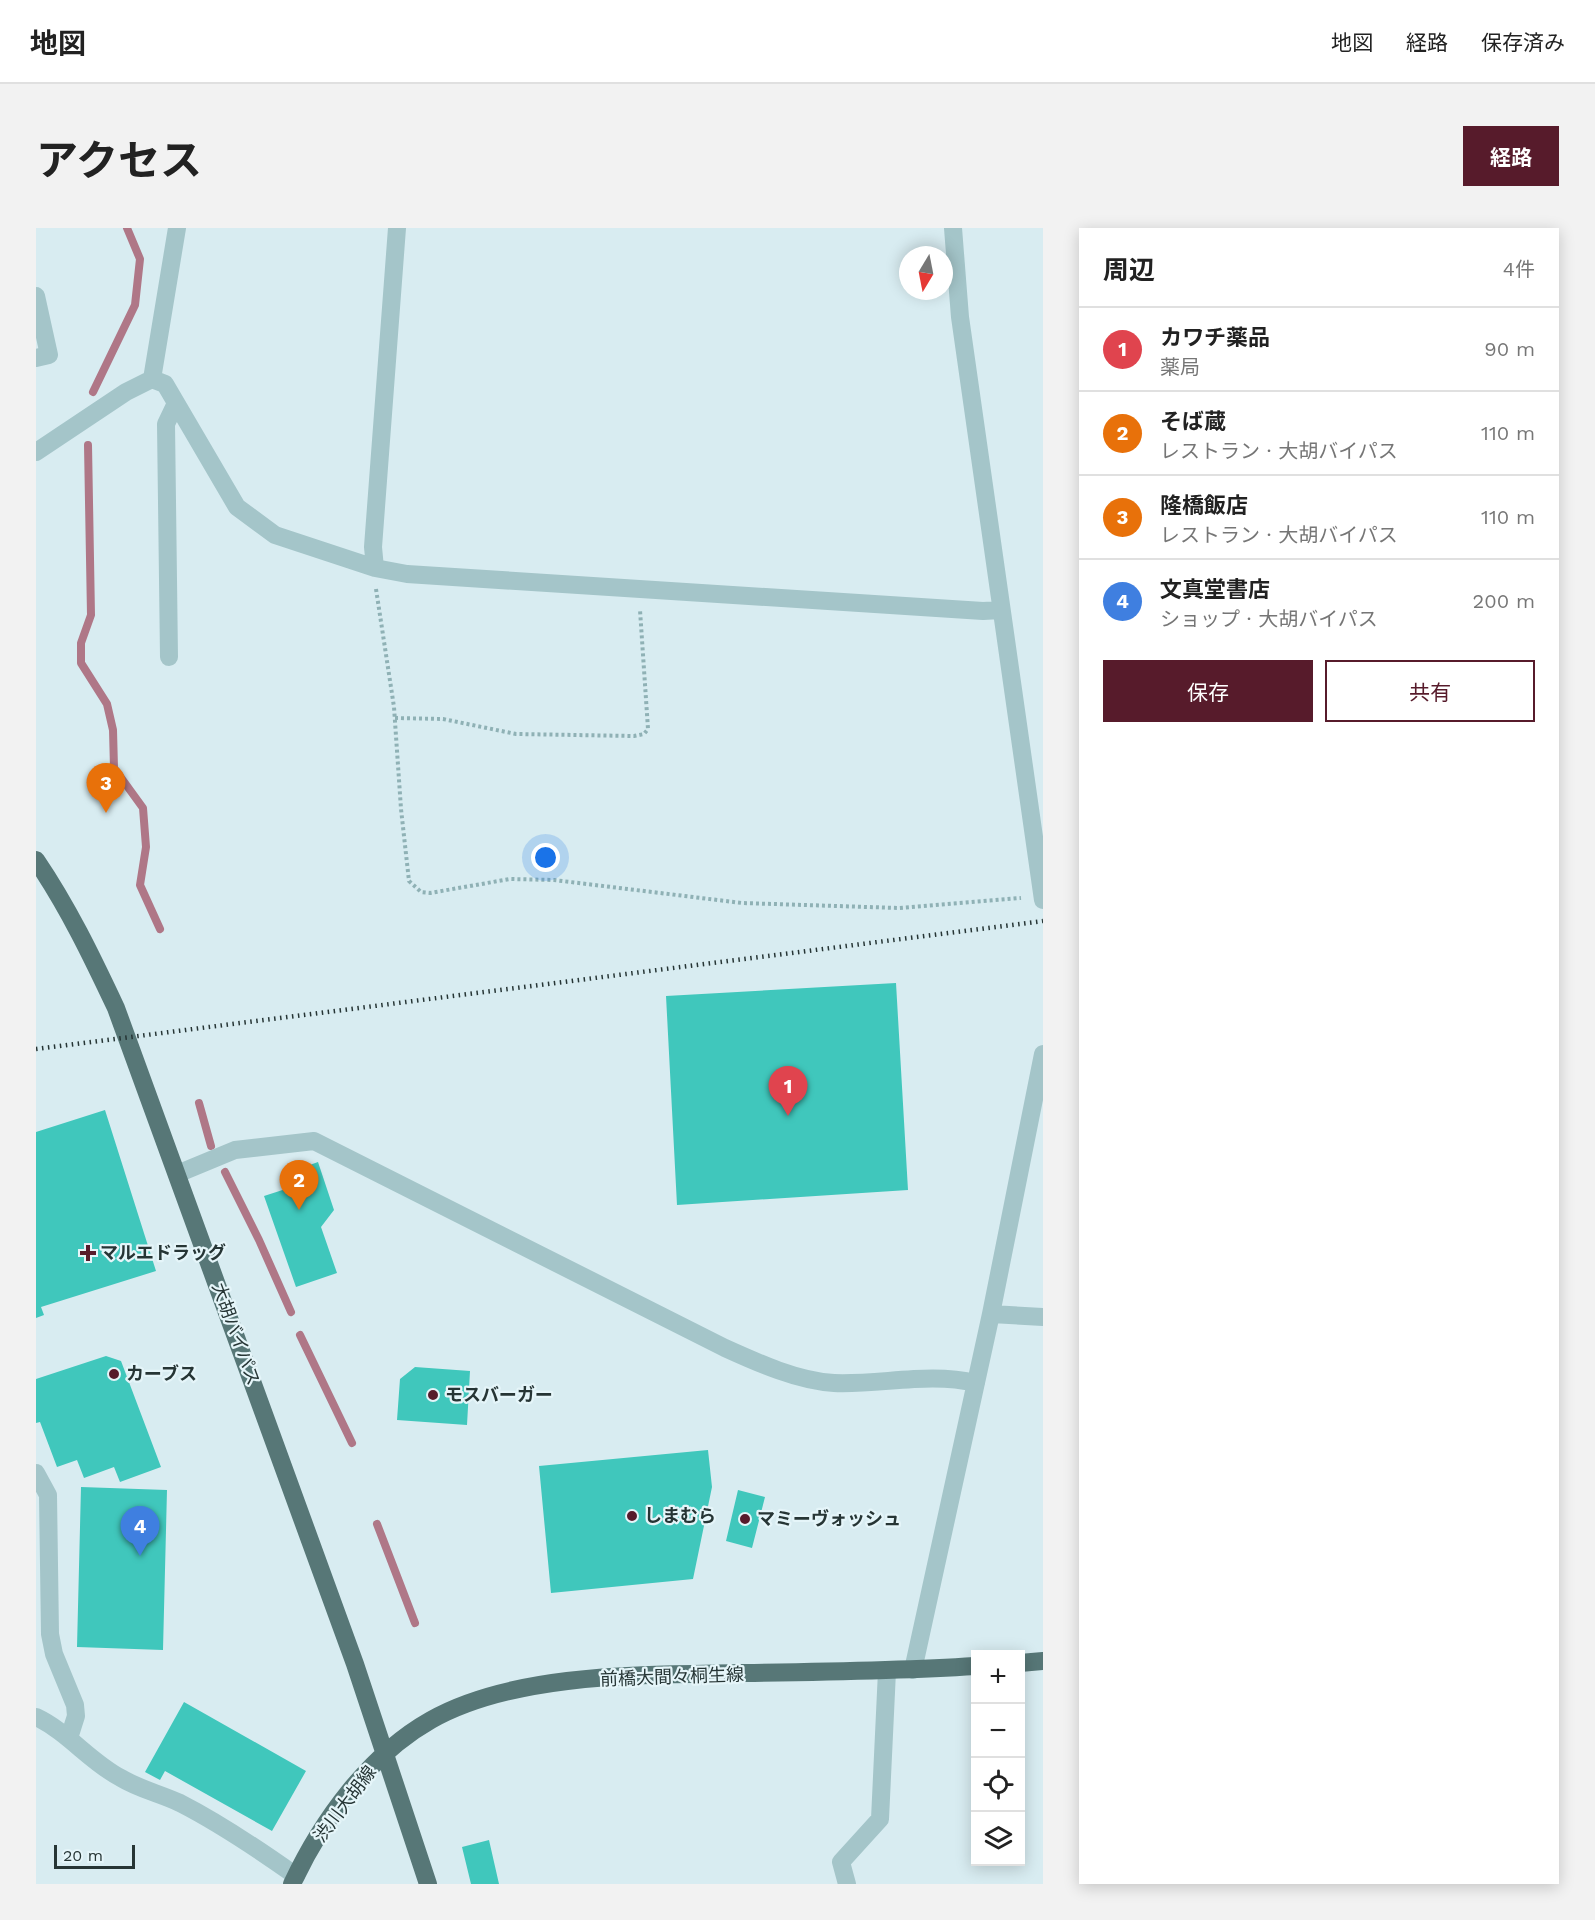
<!DOCTYPE html>
<html lang="ja">
<head>
<meta charset="utf-8">
<style>
  :root { --surface:#fff; --page:#f2f2f2; --text:#222; --muted:#767676; --line:#e0e0e0; --accent:#571b2b }
  body { margin:0; font-family:"Work Sans","Noto Sans JP",sans-serif; background:var(--page); color:var(--text) }
  .controls { position:absolute; right:18px; bottom:18px; display:grid; overflow:hidden; border-radius:0px; box-shadow:0 3px 15px #0003 }
  .controls button { width:54px; height:54px; display:grid; place-items:center; padding:0; border:0; border-bottom:2px solid var(--line); background:var(--surface); color:var(--text); font:30px sans-serif }
  .compass { position:absolute; left:863px; top:18px; width:54px; height:54px; border-radius:50%; background:var(--surface); box-shadow:0 3px 15px #0003; rotate:190deg }
  .scale { position:absolute; left:18px; bottom:15px; width:81px; box-sizing:border-box; padding-left:6px; border:3px solid #263535; border-top:0; font-size:16px; line-height:21px; white-space:nowrap; color:#263535; -webkit-text-stroke:4px #e5f5f9; paint-order:stroke }
  .you { position:absolute; left:510px; top:630px; width:21px; height:21px; margin:-15px; border:4px solid #fff; border-radius:50%; background:#1a73e8; box-shadow:0 0 0 9px #1a73e833 }
  .badge { display:grid; place-items:center; width:39px; height:39px; border-radius:50%; background:var(--accent); color:#fff; font-size:20px; font-weight:700 }
  .pin { position:absolute; translate:-50% -50px; filter:drop-shadow(0 2px 3px #0008) }
  .pin::after { content:''; position:absolute; top:32px; width:21px; height:18px; background:inherit; clip-path:polygon(0 0,100% 0,50% 100%) }
  .list { margin:0; padding:0; list-style:none }
  h2 { display:flex; justify-content:space-between; align-items:center; height:78px; margin:0; padding:0 24px; font-size:26px }
  h2 small { font-size:20px; font-weight:400; color:var(--muted) }
  .list li { display:grid; grid-template-columns:39px 1fr auto; gap:18px; align-items:center; box-sizing:border-box; height:84px; padding:0 24px; border-top:2px solid var(--line) }
  .list b { display:block; font-size:22px; white-space:nowrap }
  .list p { margin:0; font-size:20px; white-space:nowrap; color:var(--muted) }
  .list em { font-size:20px; font-style:normal; color:var(--muted) }
  .actions { display:flex; gap:12px; padding:18px 24px }
  .actions a { flex:1; padding:14px 0; border:2px solid var(--accent); border-radius:0px; text-align:center; font-size:21px; color:var(--accent) }
  .actions .main { background:var(--accent); color:#fff }
  .icon { flex:none; width:33px; height:33px; fill:none; stroke:currentColor; stroke-width:2; stroke-linecap:round; stroke-linejoin:round }
  .map { position:relative; flex:none; width:1007px; height:1656px; overflow:hidden; border-radius:0px }
  header { display:flex; align-items:center; gap:36px; box-sizing:border-box; height:84px; padding:0 30px; background:var(--surface); border-bottom:2px solid var(--line) }
  header strong { font-size:28px }
  nav { display:flex; gap:33px; margin-inline-start:auto; font-size:21px }
  .intro { display:flex; align-items:center; justify-content:space-between; box-sizing:border-box; height:144px; padding:0 36px }
  h1 { margin:0; font-size:42px }
  .button { padding:15px 27px; border-radius:0px; background:var(--accent); color:#fff; font-size:21px; font-weight:700 }
  main { display:flex; gap:36px; padding:0 36px }
  aside { flex:1; background:var(--surface); border-radius:0px; box-shadow:0 3px 15px #0003 }
  .map>svg:first-child { display:block }
</style>
</head>
<body>
<header>
<strong>地図</strong>
<nav><a>地図</a><a>経路</a><a>保存済み</a></nav>
</header>
<div class="intro"><h1>アクセス</h1><a class="button">経路</a></div>
<main>
<div class="map">
<svg width="1007" height="1656" viewBox="0 0 1007 1656">
  <rect width="100%" height="100%" fill="#d8ecf1"/>
  <g fill="none" stroke-linecap="round" stroke-linejoin="round">
    <path stroke="#af7787" stroke-width="8" d="M57,164L99,77L104,31L91,0
      M52,217L55,387L45,415V435L71,476L77,502L78,540L107,580L110,619L104,657L124,701
      M163,875L175,918
      M189,944L223,1012L255,1084
      M264,1107L316,1215
      M341,1296L379,1395"/>
  </g>
  <path fill="#40c7bc" d="M860,755L872,962L641,977L630,768Z
    M69,882L120,1043L5,1079L8,1087L0,1090V904Z
    M282,934L298,982L285,999L301,1045L260,1059L228,968L259,958L254,944Z
    M70,1128L85,1133L125,1239L84,1254L78,1239L48,1250L41,1232L21,1239L4,1194L0,1195V1151Z
    M379,1139L434,1143L431,1197L361,1192L364,1151Z
    M672,1222L676,1259L657,1351L515,1365L503,1238Z
    M45,1259L131,1262L127,1422L41,1419Z
    M702,1262L729,1269L716,1320L690,1313Z
    M148,1474L270,1543L236,1603L129,1543L124,1552L109,1544Z
    M453,1612L463,1656H435L426,1619Z"/>
  <g fill="none" stroke-linecap="round" stroke-linejoin="round">
    <path stroke="#8fb1b5" stroke-width="4" stroke-dasharray="3 3" stroke-linecap="butt" d="M340,361L358,479L365,581L373,653L385,664L394,665L474,651L518,652L706,675L863,680L985,670
      M359,490L407,491L480,506L598,508L608,506L612,501L604,382"/>
    <path stroke="#a4c5c9" stroke-width="18" d="M917,0L924,89L1007,672
      M0,68L13,127L0,130
      M116,151L141,0
      M0,224L90,164L116,151L129,156L201,279L239,307L339,340L371,346L947,383L965,382
      M339,340L337,319L361,0
      M133,429L130,196L140,175
      M141,946L199,922L278,913L689,1120C722,1135 762,1153 798,1155C845,1157 893,1144 940,1155
      M955,1086L1007,1089
      M0,1245L12,1267L14,1406L18,1426L39,1477L40,1488L33,1510
      M877,1442L955,1086L1007,826
      M0,1489C32,1504 54,1534 85,1550C103,1561 125,1566 144,1575C185,1596 222,1621 260,1648
      M811,1656L805,1634L844,1591L851,1443"/>
    <path stroke="#577777" stroke-width="18" d="M0,632C32,679 56,729 80,780L319,1436L392,1656
      M984,1435L1007,1433
      M256,1656C286,1592 333,1527 395,1492C480,1444 612,1447 708,1445C785,1444 862,1443 939,1438"/>
    <path stroke="#263535" stroke-width="4.5" stroke-dasharray="1.5 4.5" stroke-linecap="butt" d="M0,821L1007,693"/>
  </g>
  <g fill="#571b2b" stroke="#e5f5f9" stroke-width="2">
    <path d="M49 1016h6v6h6v6h-6v6h-6v-6h-6v-6h6z"/>
    <circle cx="78" cy="1146" r="6"/>
    <circle cx="397" cy="1167" r="6"/>
    <circle cx="596" cy="1288" r="6"/>
    <circle cx="709" cy="1291" r="6"/>
  </g>
  <g text-anchor="middle" stroke-width="4.5" stroke-linejoin="round" paint-order="stroke">
    <g font-size="18" font-weight="bold" fill="#263535" stroke="#e5f5f9" text-anchor="start">
      <text x="64" y="1031">マルエドラッグ</text>
      <text x="90" y="1152">カーブス</text>
      <text x="409" y="1173">モスバーガー</text>
      <text x="608" y="1294">しまむら</text>
      <text x="721" y="1297">マミーヴォッシュ</text>
    </g>
    <g font-size="18" fill="#263535" stroke="#e5f5f9">
      <text transform="translate(200 1106) rotate(70)" y="6">大胡バイパス</text>
      <text transform="translate(636 1449) rotate(-2)" y="6">前橋大間々桐生線</text>
      <text transform="translate(309 1576) rotate(-53)" y="6">渋川大胡線</text>
    </g>
  </g>
</svg>
<div class="controls">
<button>+</button>
<button>−</button>
<button><svg class="icon" aria-label="locate" viewBox="0 0 24 24"><circle cx="12" cy="12" r="6"/><path d="M12 2v4M12 18v4M2 12h4M18 12h4"/></svg></button>
<button><svg class="icon" aria-label="layers" viewBox="0 0 24 24"><path d="M12 4l9 5-9 5-9-5zM3 14l9 5 9-5"/></svg></button>
</div>
<svg class="compass" viewBox="-18 -18 36 36"><path d="M0-13l5 13h-10z" fill="#e53935"/><path d="M0 13l5-13h-10z" fill="#767676"/></svg>
<div class="scale">20 m</div>
<div class="you"></div>
<div class="pin badge" style="left:752px;top:888px;background:#e0444e">1</div>
<div class="pin badge" style="left:263px;top:982px;background:#e8710a">2</div>
<div class="pin badge" style="left:70px;top:585px;background:#e8710a">3</div>
<div class="pin badge" style="left:104px;top:1328px;background:#3f7fe0">4</div>
</div>
<aside>
<h2>周辺<small>4件</small></h2>
<ul class="list">
<li><span class="badge" style="background:#e0444e">1</span><div><b>カワチ薬品</b><p>薬局</p></div><em>90 m</em></li>
<li><span class="badge" style="background:#e8710a">2</span><div><b>そば蔵</b><p>レストラン · 大胡バイパス</p></div><em>110 m</em></li>
<li><span class="badge" style="background:#e8710a">3</span><div><b>隆橋飯店</b><p>レストラン · 大胡バイパス</p></div><em>110 m</em></li>
<li><span class="badge" style="background:#3f7fe0">4</span><div><b>文真堂書店</b><p>ショップ · 大胡バイパス</p></div><em>200 m</em></li>
</ul>
<div class="actions"><a class="main">保存</a><a>共有</a></div>
</aside>
</main>
</body>
</html>
